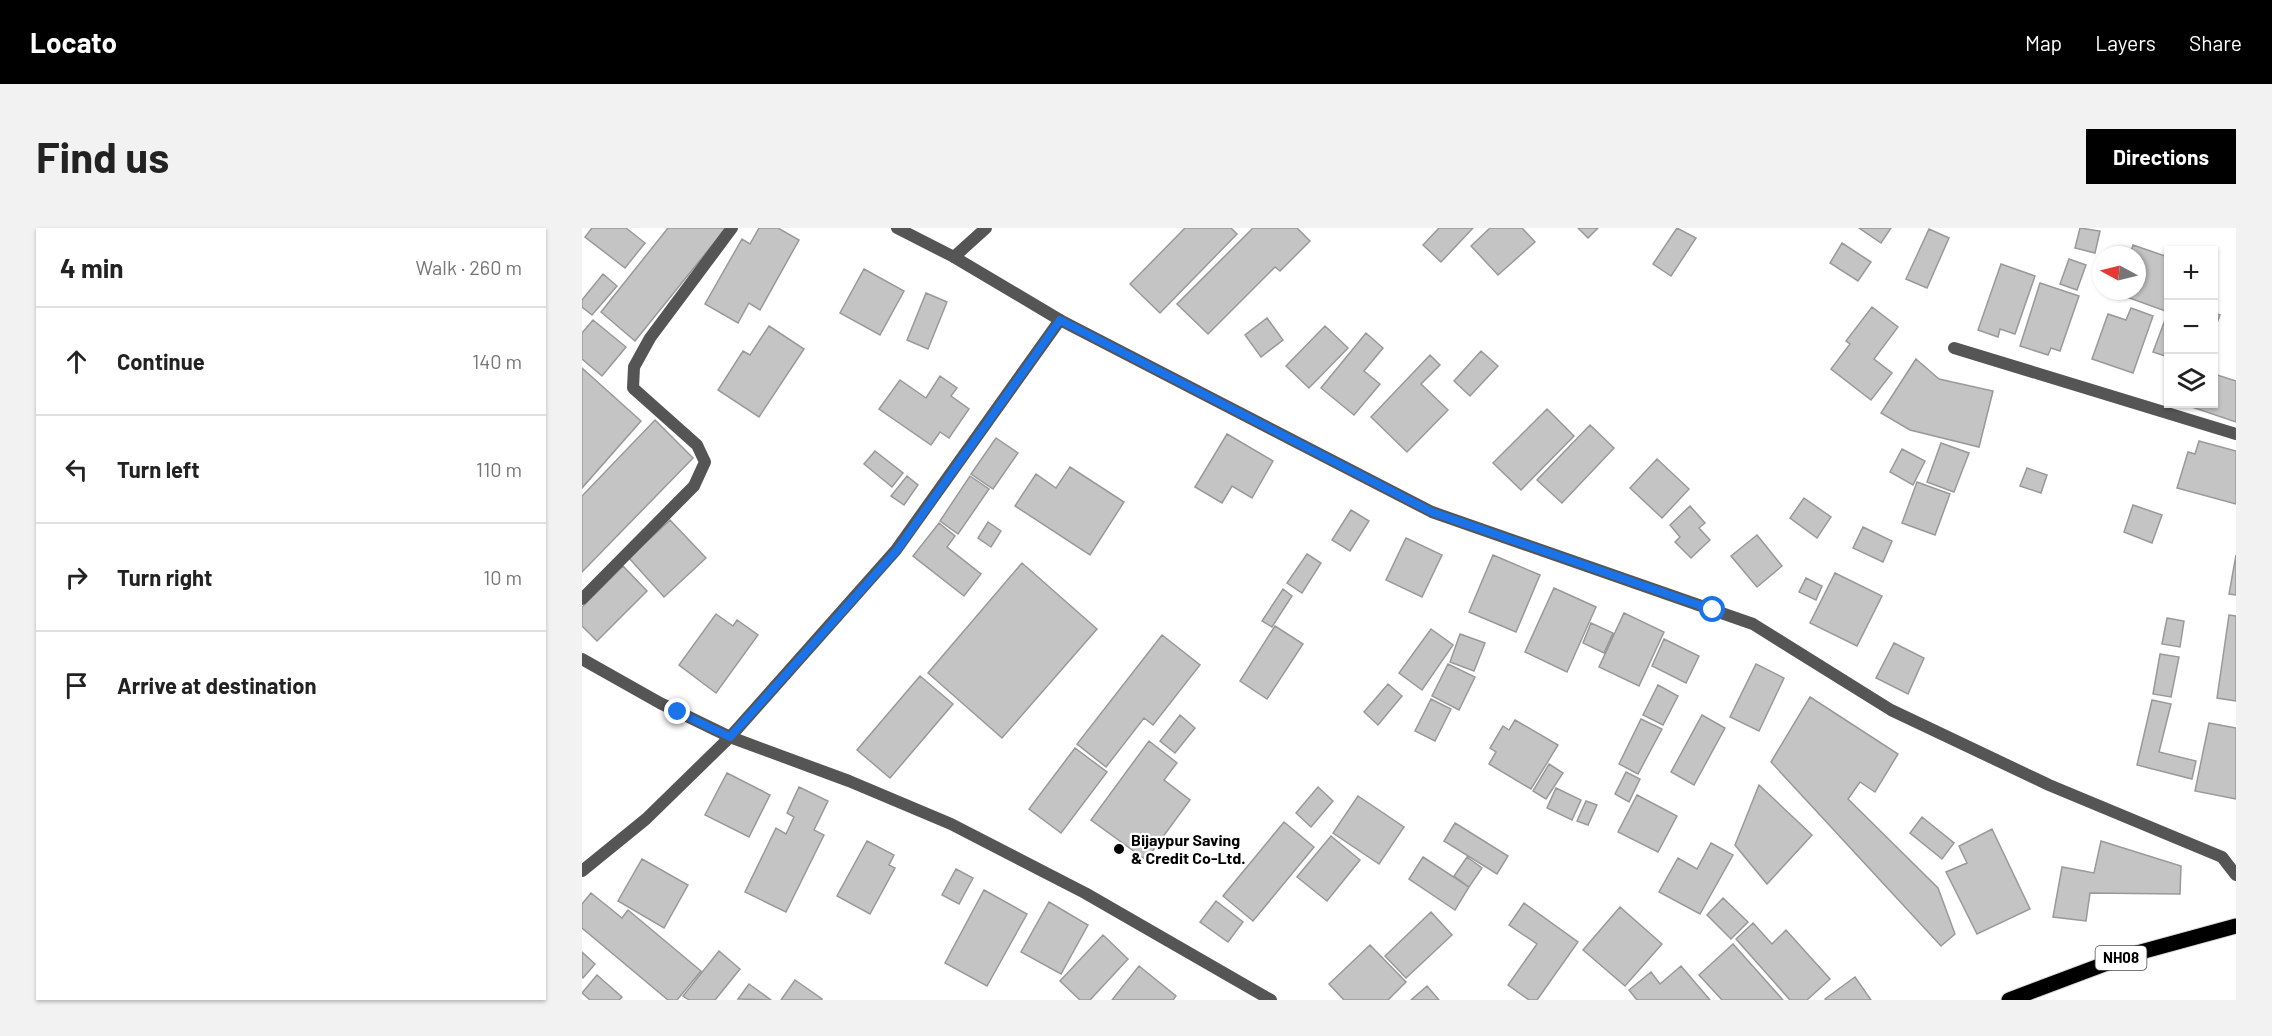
<!DOCTYPE html>
<html lang="en">
<head>
<meta charset="utf-8">
<style>
  :root { --surface:#fff; --page:#f2f2f2; --text:#222; --muted:#767676; --line:#e0e0e0; --accent:#000 }
  body { margin:0; font-family:Barlow,sans-serif; background:var(--page); color:var(--text) }
  .controls { position:absolute; right:18px; top:18px; display:grid; overflow:hidden; border-radius:0px; box-shadow:0 2px 4px #0004 }
  .controls button { width:54px; height:54px; display:grid; place-items:center; padding:0; border:0; border-bottom:2px solid var(--line); background:var(--surface); color:var(--text); font:30px sans-serif }
  .compass { position:absolute; left:1510px; top:18px; width:54px; height:54px; border-radius:50%; background:var(--surface); box-shadow:0 2px 4px #0004; rotate:277deg }
  .stop { position:absolute; width:18px; height:18px; margin:-14px; border:4px solid #1a73e8; border-radius:50%; background:#fff }
  .stop.end { background:#1a73e8; border-color:#fff; box-shadow:0 2px 6px #0008 }
  .list { margin:0; padding:0; list-style:none }
  h2 { display:flex; justify-content:space-between; align-items:center; height:78px; margin:0; padding:0 24px; font-size:26px }
  h2 small { font-size:20px; font-weight:400; color:var(--muted) }
  .list li { display:grid; grid-template-columns:39px 1fr auto; gap:18px; align-items:center; box-sizing:border-box; height:108px; padding:0 24px; border-top:2px solid var(--line) }
  .list b { display:block; font-size:22px; white-space:nowrap }
  .list em { font-size:20px; font-style:normal; color:var(--muted) }
  .icon { flex:none; width:33px; height:33px; fill:none; stroke:currentColor; stroke-width:2; stroke-linecap:round; stroke-linejoin:round }
  .map { position:relative; flex:none; width:1654px; height:772px; overflow:hidden; border-radius:0px }
  header { display:flex; align-items:center; gap:36px; box-sizing:border-box; height:84px; padding:0 30px; background:var(--accent); color:#fff }
  header strong { font-size:28px }
  nav { display:flex; gap:33px; margin-inline-start:auto; font-size:21px }
  .intro { display:flex; align-items:center; justify-content:space-between; box-sizing:border-box; height:144px; padding:0 36px }
  h1 { margin:0; font-size:42px }
  .button { padding:15px 27px; border-radius:0px; background:var(--accent); color:#fff; font-size:21px; font-weight:700 }
  main { display:flex; gap:36px; padding:0 36px }
  aside { flex:1; background:var(--surface); border-radius:0px; box-shadow:0 2px 4px #0004 }
  .map>svg:first-child { display:block }
</style>
</head>
<body>
<header>
<strong>Locato</strong>
<nav><a>Map</a><a>Layers</a><a>Share</a></nav>
</header>
<div class="intro"><h1>Find us</h1><a class="button">Directions</a></div>
<main>
<aside>
<h2>4 min<small>Walk · 260 m</small></h2>
<ul class="list">
<li><svg class="icon" aria-label="ahead" viewBox="0 0 24 24"><path d="M12 20V5M6 11l6-6 6 6"/></svg><div><b>Continue</b></div><em>140 m</em></li>
<li><svg class="icon" aria-label="left" viewBox="0 0 24 24"><path d="M17 20v-9H6M10 6l-5 5 5 5"/></svg><div><b>Turn left</b></div><em>110 m</em></li>
<li><svg class="icon" aria-label="right" viewBox="0 0 24 24"><path d="M7 20v-9h11M14 6l5 5-5 5"/></svg><div><b>Turn right</b></div><em>10 m</em></li>
<li><svg class="icon" aria-label="arrive" viewBox="0 0 24 24"><path d="M6 21V4h12l-3 4 3 4H6"/></svg><div><b>Arrive at destination</b></div></li>
</ul>
</aside>
<div class="map">
<svg width="1654" height="772" viewBox="0 0 1654 772">
  <rect width="100%" height="100%" fill="#fff"/>
  <path fill="#c4c4c4" stroke="#999" stroke-width="1.5" d="M10,0H44L63,15L43,40L3,9Z
    M86,0H144L53,113L19,84Z
    M177,0H196L217,12L178,82L167,75L156,95L123,76L160,11L168,16Z
    M603,0H649L655,6L578,85L548,56Z
    M671,0H715L728,13L698,43L693,39L626,106L595,76Z
    M857,0H891L859,34L841,17Z
    M908,0H940L953,14L916,47L889,18Z
    M996,0H1016L1006,10Z
    M1095,0L1114,10L1089,48L1071,36Z
    M1277,0H1309L1299,15Z
    M1498,0L1518,3L1513,25L1493,20Z
    M1347,1L1367,10L1345,60L1324,51Z
    M1260,15L1289,34L1276,53L1248,35Z
    M1551,17L1586,29V84L1542,68L1544,63H1555V27H1548Z
    M1487,31L1504,37L1495,62L1478,56Z
    M1419,36L1453,48L1433,106L1418,101L1416,109L1396,102Z
    M282,41L322,63L298,107L258,85Z
    M21,46L35,58L10,87L0,79V72Z
    M1458,55L1497,68L1478,123L1469,120L1466,127L1438,118Z
    M344,65L365,74L346,121L325,112Z
    M1290,79L1316,99L1292,131L1310,145L1289,172L1249,141L1268,116L1264,113Z
    M1549,80L1571,88L1551,145L1510,131L1526,86L1544,92Z
    M1632,85L1638,87L1632,103Z
    M685,90L701,112L679,129L663,107Z
    M11,92L44,119L20,148L0,131V105Z
    M1583,92L1586,94V129L1571,124Z
    M187,98L222,121L177,189L136,162L161,123L168,127Z
    M743,98L766,120L727,160L704,138Z
    M784,105L801,120L782,143L798,156L772,187L739,160Z
    M899,123L916,138L888,168L872,153Z
    M848,127L858,137L839,156L866,182L825,224L789,189Z
    M1334,131L1357,151L1411,163L1397,219L1328,202L1299,185Z
    M0,140L59,193L0,260Z
    M1632,146L1654,153V194L1607,178L1608,176H1632Z
    M358,148L375,160L369,168L387,181L367,210L358,204L349,217L297,181L318,152L344,170Z
    M965,181L992,208L939,262L911,235Z
    M73,192L111,230L0,344V268Z
    M1008,197L1032,220L980,275L955,252Z
    M645,206L691,233L670,270L650,258L640,275L613,259Z
    M414,210L436,225L411,261L389,246Z
    M1617,213L1654,223V276L1595,260L1606,224L1613,226Z
    M1359,215L1387,225L1372,264L1345,254Z
    M1320,221L1343,233L1331,257L1308,244Z
    M293,223L321,245L310,259L282,236Z
    M1075,231L1107,261L1080,290L1048,260Z
    M488,239L542,274L508,327L433,278L454,246L474,260Z
    M1445,240L1465,247L1459,265L1438,258Z
    M325,248L336,257L322,277L309,268Z
    M388,248L407,261L376,306L358,293Z
    M1335,254L1368,266L1353,307L1320,295Z
    M1222,270L1249,289L1235,310L1208,290Z
    M1551,277L1580,287L1570,315L1542,304Z
    M1108,278L1123,295L1117,300L1128,312L1109,330L1093,314L1098,309L1088,297Z
    M769,282L787,293L768,323L750,312Z
    M88,292L124,330L82,369L47,330Z
    M406,294L419,303L409,319L396,310Z
    M357,295L373,308L365,319L399,346L382,368L331,328Z
    M1281,299L1310,313L1301,334L1271,320Z
    M1175,307L1200,338L1175,359L1149,328Z
    M824,310L860,327L840,369L804,352Z
    M725,326L739,335L720,365L705,355Z
    M911,327L958,347L934,404L887,384Z
    M1654,327V367L1647,366Z
    M440,335L515,401L420,510L346,445Z
    M41,338L65,363L15,413L0,398V379Z
    M1253,345L1300,368L1275,418L1228,395Z
    M1224,350L1240,358L1234,372L1217,364Z
    M972,360L1014,379L985,444L943,424Z
    M701,361L710,368L690,399L680,393Z
    M1042,385L1082,404L1057,458L1017,439Z
    M134,386L151,398L155,392L176,407L134,465L97,437Z
    M1647,387L1654,388V473L1635,470Z
    M1585,390L1602,393L1598,419L1580,416Z
    M1009,395L1031,405L1022,425L1001,415Z
    M693,398L721,416L685,471L658,453Z
    M849,401L871,417L840,462L817,445Z
    M878,406L903,415L892,443L868,434Z
    M580,407L618,437L571,497L562,490L524,539L495,516Z
    M1082,411L1117,428L1104,455L1070,438Z
    M1312,415L1342,430L1326,466L1294,450Z
    M1578,426L1597,429L1589,469L1571,466Z
    M866,436L893,449L877,482L850,468Z
    M1174,436L1202,450L1177,503L1148,489Z
    M338,448L371,476L308,550L275,522Z
    M806,456L820,468L796,497L782,484Z
    M1076,457L1096,468L1081,497L1061,487Z
    M1228,469L1316,526L1293,564L1278,554L1266,571L1356,660L1373,706L1359,718L1189,534Z
    M849,471L869,481L853,513L833,503Z
    M1570,472L1589,476L1577,524L1614,533L1610,551L1555,537Z
    M598,487L613,500L593,525L578,513Z
    M1120,487L1143,500L1112,557L1089,544Z
    M1059,491L1080,501L1056,546L1037,536Z
    M933,492L976,517L949,561L907,536L914,524L908,520L921,498L927,502Z
    M1627,495L1654,500V571L1613,563Z
    M567,513L595,535L582,552L608,572L564,632L509,592Z
    M493,520L525,544L479,605L447,581Z
    M967,536L981,545L964,571L951,563Z
    M1044,544L1058,551L1047,574L1033,566Z
    M145,545L188,567L167,609L123,587Z
    M1177,557L1230,607L1185,656L1153,617Z
    M217,559L246,573L232,602L242,607L204,684L163,664L194,600L204,606L212,589L205,585Z
    M736,559L751,573L729,599L714,585Z
    M974,560L999,572L990,592L965,580Z
    M1055,567L1095,588L1076,624L1036,604Z
    M776,568L822,599L797,636L751,605Z
    M1004,573L1015,577L1006,597L995,593Z
    M1340,589L1372,615L1360,631L1328,605Z
    M702,594L732,619L671,693L641,668Z
    M873,595L926,628L915,646L862,613Z
    M1410,601L1448,681L1395,706L1364,644L1385,635L1377,618Z
    M749,608L778,632L745,673L715,649Z
    M285,613L312,627L307,637L313,640L288,686L255,668Z
    M1519,613L1599,638L1598,666L1508,665L1504,693L1471,689L1480,639L1512,645Z
    M1129,615L1151,627L1118,686L1077,664L1096,630L1115,641Z
    M841,629L887,659L873,682L827,651Z
    M885,629L900,640L887,659L872,648Z
    M60,631L106,657L82,700L36,673Z
    M374,641L391,650L377,676L360,667Z
    M402,662L445,686L405,758L363,735Z
    M9,665L40,690L46,682L119,743L95,772H86L0,700V676Z
    M1141,670L1166,694L1149,711L1125,687Z
    M634,673L661,694L646,714L618,694Z
    M467,674L506,697L479,746L439,724Z
    M942,675L996,714L955,772H947L926,757L955,716L927,697Z
    M1038,679L1080,716L1043,758L1001,722Z
    M849,684L870,707L824,750L803,728Z
    M1171,695L1190,716L1204,702L1248,751L1225,772H1208L1154,711Z
    M521,707L546,731L508,772H498L478,753Z
    M1151,716L1201,772H1140L1117,747Z
    M788,717L824,754L806,772H762L747,756Z
    M137,723L158,741L133,772H107L101,768Z
    M0,724L13,736L1,750L0,749Z
    M557,738L594,768L591,772H530Z
    M1099,738L1128,772H1055L1047,762L1069,744L1078,756Z
    M15,747L40,769L37,772H8L0,765Z
    M1273,749L1289,772H1244L1243,771Z
    M213,752L240,771V772H199Z
    M167,756L189,772L156,771Z
    M845,758L857,772H829Z"/>
  <g fill="none" stroke-linecap="round" stroke-linejoin="round">
    <defs>
      <path id="primary" d="M1427,772L1544,728L1654,698"/>
    </defs>
    <use href="#primary" stroke="#dbdbdb" stroke-width="17"/>
    <path stroke="#555" stroke-width="12" d="M372,29L404,0
      M1372,120L1654,206
      M0,371L112,258L123,234L115,217L51,160L52,139L68,110L150,0
      M0,431L78,475L148,509L267,553L369,596L503,665L689,772
      M0,643L64,591L148,509L314,322L478,92"/>
    <path stroke="#555" stroke-width="12" d="M315,0L372,29L478,92L850,284L1171,396L1309,482L1467,557L1640,629L1654,647"/>
    <use href="#primary" stroke="#000" stroke-width="15"/>
  </g>
  <g fill="none" stroke-linecap="round" stroke-linejoin="round">
    <path stroke="#1a73e8" stroke-width="8" d="M96,484L148,509L315,322L478,92L850,284L1131,382"/>
  </g>
  <circle fill="#000" stroke="#fff" stroke-width="2" cx="537" cy="621" r="6"/>
  <g text-anchor="middle" stroke-width="4.5" stroke-linejoin="round" paint-order="stroke">
    <rect fill="#fff" stroke="#4c4c4c" stroke-width="1.5" x="1513.5" y="718" width="51" height="24" rx="4.5"/>
    <g font-size="15" font-weight="bold" fill="#000">
      <text x="1539" y="735">NH08</text>
    </g>
    <g font-size="16" font-weight="bold" fill="#000" stroke="#fff" text-anchor="start">
      <text x="549" y="618">Bijaypur Saving<tspan x="549" dy="18">&amp; Credit Co-Ltd.</tspan></text>
    </g>
  </g>
</svg>
<div class="controls">
<button>+</button>
<button>−</button>
<button><svg class="icon" aria-label="layers" viewBox="0 0 24 24"><path d="M12 4l9 5-9 5-9-5zM3 14l9 5 9-5"/></svg></button>
</div>
<svg class="compass" viewBox="-18 -18 36 36"><path d="M0-13l5 13h-10z" fill="#e53935"/><path d="M0 13l5-13h-10z" fill="#767676"/></svg>
<div class="stop" style="left:1131px;top:382px"></div>
<div class="stop end" style="left:96px;top:484px"></div>
</div>
</main>
</body>
</html>
